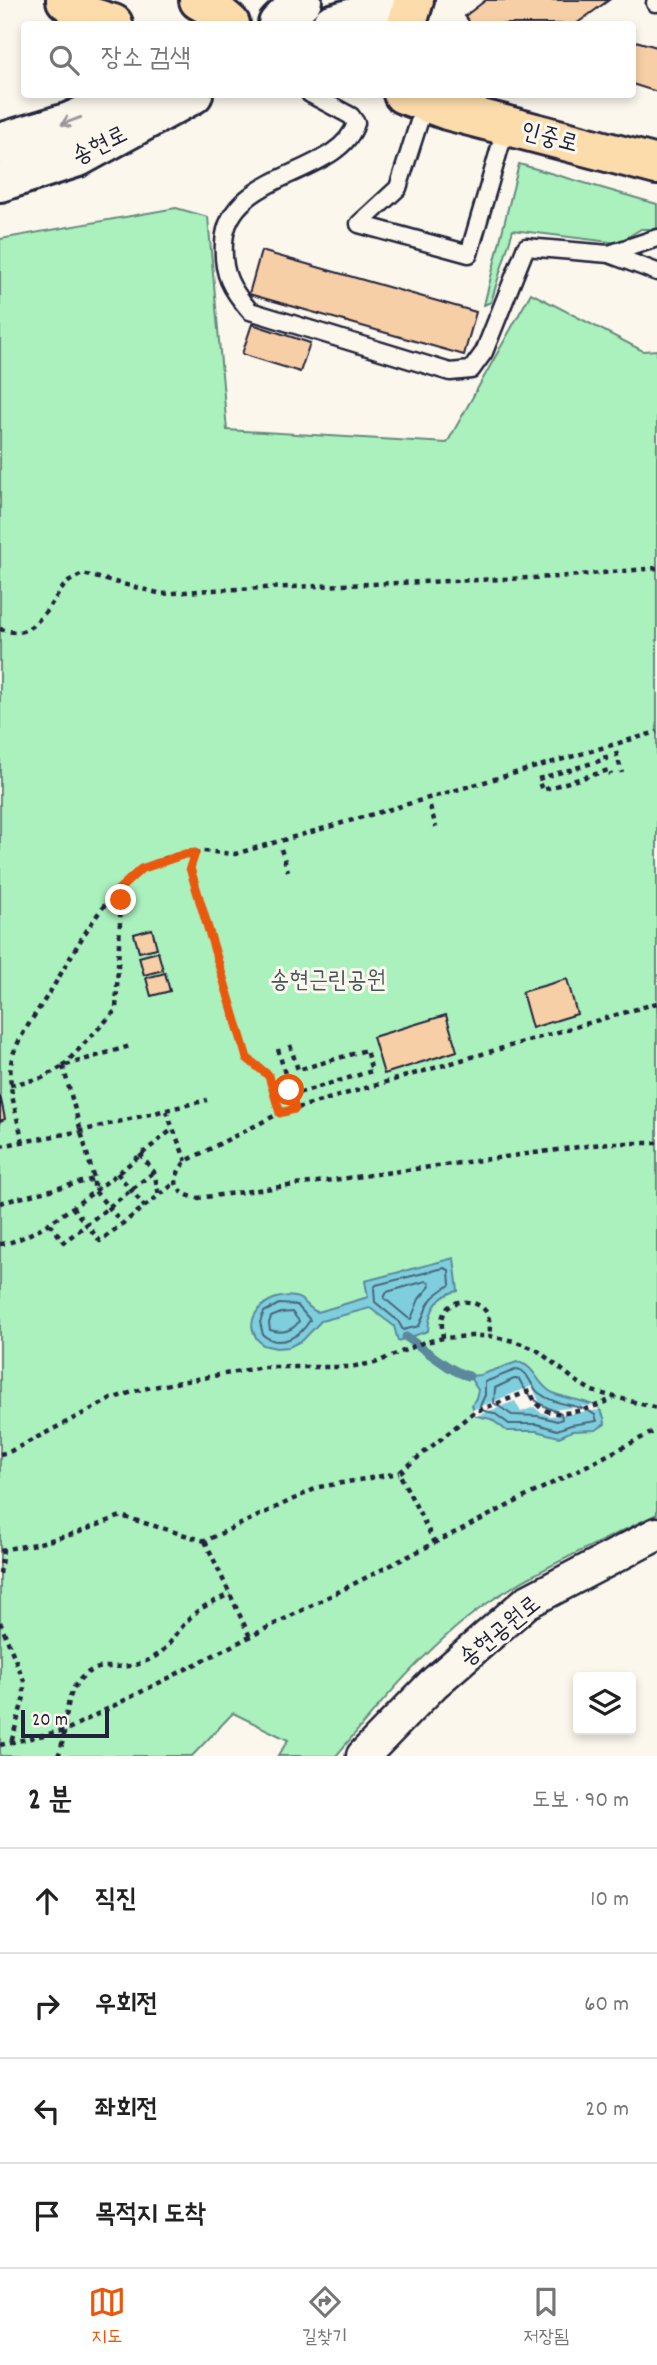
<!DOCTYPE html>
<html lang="ko">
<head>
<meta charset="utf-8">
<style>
  :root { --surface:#fff; --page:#f6f6f6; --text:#222; --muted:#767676; --line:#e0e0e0; --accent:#ea580c }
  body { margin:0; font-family:Dekko,"Poor Story",sans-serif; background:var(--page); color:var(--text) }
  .controls { position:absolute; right:21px; bottom:21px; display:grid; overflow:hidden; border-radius:7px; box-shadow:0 4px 10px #0003 }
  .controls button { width:63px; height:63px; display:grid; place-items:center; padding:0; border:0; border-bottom:2px solid var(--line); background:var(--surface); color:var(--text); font:35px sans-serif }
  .scale { position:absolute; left:21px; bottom:18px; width:88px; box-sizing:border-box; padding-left:7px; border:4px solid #22223b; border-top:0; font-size:19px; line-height:24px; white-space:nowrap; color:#22223b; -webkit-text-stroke:5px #fbf7ec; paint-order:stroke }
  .stop { position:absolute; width:21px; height:21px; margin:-16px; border:5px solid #ea580c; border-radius:50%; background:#fff }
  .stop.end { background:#ea580c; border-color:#fff; box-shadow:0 2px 7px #0008 }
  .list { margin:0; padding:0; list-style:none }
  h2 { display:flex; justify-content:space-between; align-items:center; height:91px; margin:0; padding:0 28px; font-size:30px }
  h2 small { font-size:23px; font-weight:400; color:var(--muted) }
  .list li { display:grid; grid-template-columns:46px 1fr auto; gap:21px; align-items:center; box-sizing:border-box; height:105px; padding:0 28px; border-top:2px solid var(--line) }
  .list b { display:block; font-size:26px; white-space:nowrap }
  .list em { font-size:23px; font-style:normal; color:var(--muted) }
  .icon { flex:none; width:38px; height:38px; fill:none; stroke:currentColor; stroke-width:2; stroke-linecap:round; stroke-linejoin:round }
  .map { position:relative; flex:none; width:657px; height:1756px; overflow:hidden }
  .search { position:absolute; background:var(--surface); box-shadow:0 4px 10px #0003; left:21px; right:21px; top:21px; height:77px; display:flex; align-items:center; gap:18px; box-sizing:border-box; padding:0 24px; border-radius:7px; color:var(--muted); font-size:26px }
  .sheet { height:511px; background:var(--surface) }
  nav { display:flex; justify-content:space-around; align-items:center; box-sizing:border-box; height:98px; border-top:2px solid var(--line); background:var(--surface); font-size:19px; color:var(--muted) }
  nav a { display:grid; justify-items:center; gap:4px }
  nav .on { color:var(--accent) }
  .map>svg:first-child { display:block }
</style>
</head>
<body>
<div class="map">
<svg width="657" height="1756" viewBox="0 0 657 1756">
  <rect width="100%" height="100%" fill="#fbf7ec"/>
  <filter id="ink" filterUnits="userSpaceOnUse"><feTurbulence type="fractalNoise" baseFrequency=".0143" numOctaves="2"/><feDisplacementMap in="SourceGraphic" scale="14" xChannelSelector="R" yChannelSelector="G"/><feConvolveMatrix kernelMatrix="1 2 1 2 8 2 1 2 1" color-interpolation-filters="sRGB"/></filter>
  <g filter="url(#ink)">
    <path fill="#aaf1be" stroke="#668a7c" stroke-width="2" d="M519,164L657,204V229H641L618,243L513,230L491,302L484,305Z
      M176,208L208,217L227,430L447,443L531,293L643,351L657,350V1514C603,1541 546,1565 495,1598C434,1638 383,1700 336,1756H278L288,1740L233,1713L192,1756H0V239Z"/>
    <path fill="#7fcedd" stroke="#5a899c" stroke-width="2" d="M454,1258L458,1291C437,1295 429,1310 428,1331L398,1341L394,1326L370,1308L321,1321L303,1340L289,1347L276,1348L263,1345C235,1322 267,1291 295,1297C306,1299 308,1310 318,1312L368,1297L365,1281Z
      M517,1362C536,1365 536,1385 553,1393C570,1402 605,1398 605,1424L596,1430L572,1431L559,1437L536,1431H507L491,1419L476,1416L472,1405L476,1398L478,1390L469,1376L480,1375Z"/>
    <path fill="#fbf7ec" d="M532,1386L539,1401L551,1410L594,1405L600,1410L550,1416L540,1412L534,1407L521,1412L515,1401L476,1416L472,1410Z"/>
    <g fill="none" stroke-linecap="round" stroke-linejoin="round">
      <path stroke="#47677c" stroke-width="2" d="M444,1268L449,1270L450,1285C426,1300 430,1301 419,1326L403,1330L398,1321L375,1302L374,1288L376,1285Z
        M426,1281L429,1283L430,1286L419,1299L411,1319L408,1318L384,1298L387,1292Z
        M279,1304L297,1305L310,1320C301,1336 280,1349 263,1335L260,1322L264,1312Z
        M292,1312L299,1321C293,1331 282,1334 270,1330L269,1323L271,1317L281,1313Z
        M518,1369C529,1372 530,1386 539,1393C557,1407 580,1403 595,1415L597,1421L571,1425L557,1430L537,1424H509L494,1413L481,1410L480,1406L485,1395V1382Z
        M514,1379H519C528,1398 542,1407 561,1413L562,1419L557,1421L538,1416L512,1415L494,1403L495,1388Z"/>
      <path stroke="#5a899c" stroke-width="9" d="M406,1337C425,1349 450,1372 469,1376"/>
    </g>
    <path fill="#f7cfa6" stroke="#22223b" stroke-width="2" d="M486,0H609L576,24H471L465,16Z
      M632,40L657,47V92L632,84Z
      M261,251L476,312L464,355L249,294Z
      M252,324L310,343L300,372L242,354Z
      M152,929L157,948L139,952L134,934Z
      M158,952L163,970L144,975L139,957Z
      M165,973L170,991L151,996L146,978Z
      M567,979L577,1014L532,1028L522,992Z
      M446,1015L457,1051L384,1074L373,1037Z
      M0,1095L5,1119L0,1121Z"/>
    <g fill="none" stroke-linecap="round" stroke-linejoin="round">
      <defs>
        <path id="lane" d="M655,3H657
          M310,94L351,116L356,123C340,177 227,171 224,243C222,274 231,289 250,311L450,372L471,370L484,352L526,247L609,254L657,272
          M425,103L398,188L359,224L469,254L500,147L509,125
          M609,254L657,238"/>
        <path id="street" d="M363,1756L433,1684L527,1602L657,1534"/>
        <path id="secondary" d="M278,24L302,0
          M332,24L378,11L392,0
          M0,143L70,122L134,94
          M0,182L78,157L193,94"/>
        <path id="primary" d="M66,0L90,17L113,24
          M199,0L208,5L230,24
          M407,24L414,0
          M403,94L447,110L657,165"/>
      </defs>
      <use href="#lane" stroke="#22223b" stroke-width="21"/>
      <use href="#street" stroke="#22223b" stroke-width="37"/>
      <use href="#secondary" stroke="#22223b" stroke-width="44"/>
      <use href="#primary" stroke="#22223b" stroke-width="44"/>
      <path stroke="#22223b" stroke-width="4.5" stroke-dasharray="5 5" stroke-linecap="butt" d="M0,629C5,630 11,632 17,632C37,631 53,600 64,586C70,580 76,577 83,574L162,594L210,590L557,577L657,568
        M616,752L622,773
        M605,755L606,759L538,779L542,790L609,770L611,775
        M430,806L436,827
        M281,849L288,871
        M657,1003L280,1113L186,1161C170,1179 173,1194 198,1198L609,1143H657
        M290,1045L298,1070L366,1050L372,1071L291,1095
        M278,1049L295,1109
        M63,1066L116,1010L121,900L117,891
        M63,1066L94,1179V1190L122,1223
        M10,1085L42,1078L63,1066L130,1046
        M166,1111L186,1161
        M280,1113L269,1076L247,1058L190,868L195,853L203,851L235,854L657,732
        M23,1142C17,1116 4,1078 14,1052C21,1033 42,1005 53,987C87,931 119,858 194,853
        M0,1146L81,1131L207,1100
        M140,1154L154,1172L159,1195
        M117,1173L145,1207
        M0,1203L94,1179
        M72,1207L100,1241L175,1183
        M50,1224L64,1242L154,1172
        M0,1244C39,1243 139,1155 173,1129
        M443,1338C442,1328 440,1318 446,1310C455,1297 479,1300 487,1313C490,1320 490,1328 490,1336
        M0,1454L9,1452L111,1399L142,1389L263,1367H349L375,1363L422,1343L443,1338L471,1336H490L514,1341L537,1350L576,1381L592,1391L657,1408
        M205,1541L250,1637
        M435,1543L399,1473L474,1412L530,1391C533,1398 536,1405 543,1409C560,1420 597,1407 613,1398
        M0,1550L36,1544L77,1533L121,1516L205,1541L319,1487L399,1473
        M0,1574L3,1549
        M0,1622L24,1681V1697L11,1743
        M0,1745L66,1730L657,1430
        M58,1756C68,1734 63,1701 77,1683C97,1657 116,1673 141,1663C169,1653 171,1638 188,1620C199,1607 215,1601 230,1594"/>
      <use href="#lane" stroke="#fbf7ec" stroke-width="16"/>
      <use href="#street" stroke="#fbf7ec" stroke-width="32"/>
      <use href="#secondary" stroke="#fbf7ec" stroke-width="38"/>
      <use href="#primary" stroke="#fddcac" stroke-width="38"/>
    </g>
    <defs><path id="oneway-shaft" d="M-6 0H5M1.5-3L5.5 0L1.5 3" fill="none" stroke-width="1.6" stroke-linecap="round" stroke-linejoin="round" transform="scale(1.75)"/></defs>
    <use stroke="#99979c" href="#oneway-shaft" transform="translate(71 121) rotate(160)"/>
  </g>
  <g fill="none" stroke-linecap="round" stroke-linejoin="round" filter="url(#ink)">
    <path stroke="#ea580c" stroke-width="9" d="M121,900L117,891L141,869L185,854L195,853L190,868L247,1058L269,1076L280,1113L295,1109L289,1090"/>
  </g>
  <g text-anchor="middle" stroke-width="6" stroke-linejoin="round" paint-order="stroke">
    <g font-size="24" fill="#22223b" stroke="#fbf7ec">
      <text transform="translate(550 136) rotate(15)" y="8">인중로</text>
      <text transform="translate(99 144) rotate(-26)" y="8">송현로</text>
      <text transform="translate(499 1630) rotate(-39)" y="8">송현공원로</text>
    </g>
    <g font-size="24" fill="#44565c" stroke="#fbf7ec">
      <text x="328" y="987">송현근린공원</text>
    </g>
  </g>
</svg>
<div class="controls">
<button><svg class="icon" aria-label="layers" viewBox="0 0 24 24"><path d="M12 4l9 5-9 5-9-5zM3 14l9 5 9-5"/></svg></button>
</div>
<div class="scale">20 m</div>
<div class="stop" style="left:289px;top:1090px"></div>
<div class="stop end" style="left:121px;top:900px"></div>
<div class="search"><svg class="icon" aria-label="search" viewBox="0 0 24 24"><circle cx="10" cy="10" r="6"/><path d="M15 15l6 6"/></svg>장소 검색</div>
</div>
<section class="sheet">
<h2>2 분<small>도보 · 90 m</small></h2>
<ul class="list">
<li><svg class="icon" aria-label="ahead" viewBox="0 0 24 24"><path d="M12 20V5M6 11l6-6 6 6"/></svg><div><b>직진</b></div><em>10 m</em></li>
<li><svg class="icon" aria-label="right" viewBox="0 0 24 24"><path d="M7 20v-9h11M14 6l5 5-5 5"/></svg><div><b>우회전</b></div><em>60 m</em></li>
<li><svg class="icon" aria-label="left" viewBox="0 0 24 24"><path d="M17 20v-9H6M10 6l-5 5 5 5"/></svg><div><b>좌회전</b></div><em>20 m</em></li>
<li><svg class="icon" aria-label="arrive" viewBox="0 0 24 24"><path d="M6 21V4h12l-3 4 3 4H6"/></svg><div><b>목적지 도착</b></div></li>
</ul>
</section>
<nav>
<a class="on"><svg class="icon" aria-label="map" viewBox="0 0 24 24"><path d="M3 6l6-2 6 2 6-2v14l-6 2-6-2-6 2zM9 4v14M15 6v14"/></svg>지도</a>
<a><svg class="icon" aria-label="directions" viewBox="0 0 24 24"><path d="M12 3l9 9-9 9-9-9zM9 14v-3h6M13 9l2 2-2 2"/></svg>길찾기</a>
<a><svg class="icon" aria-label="saved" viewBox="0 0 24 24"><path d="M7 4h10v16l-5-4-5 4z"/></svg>저장됨</a>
</nav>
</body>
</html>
